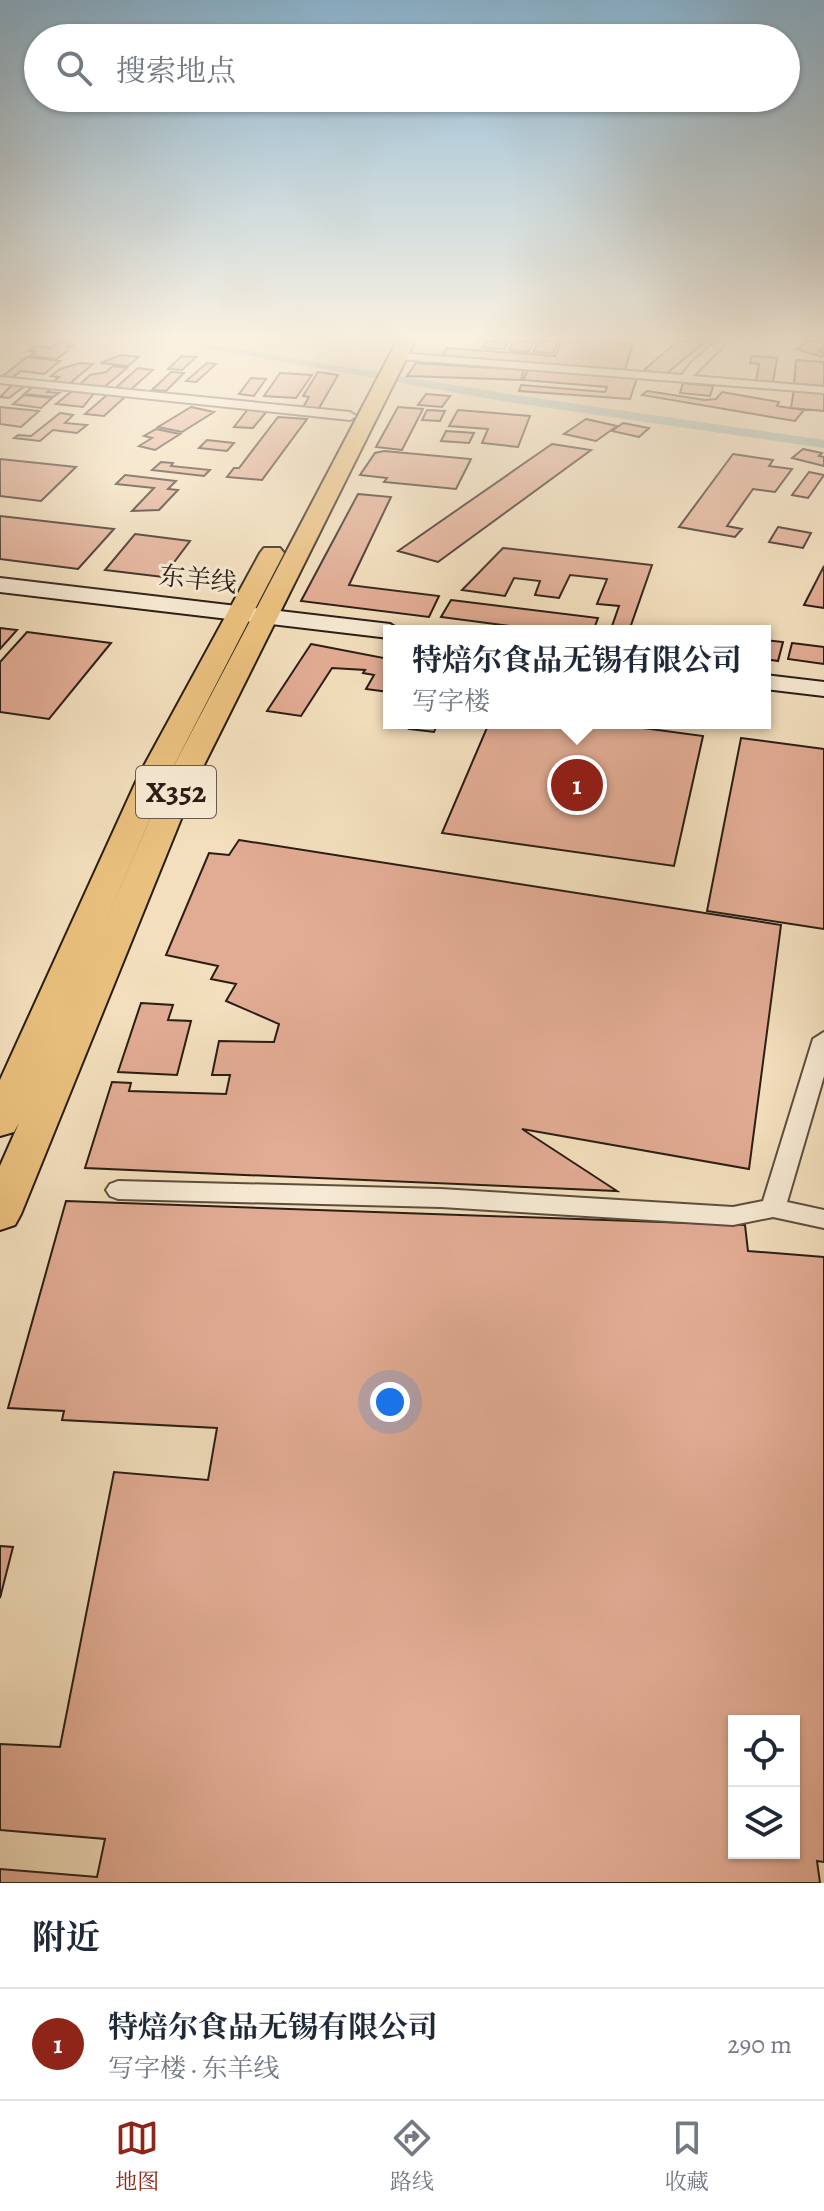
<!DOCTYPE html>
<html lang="zh">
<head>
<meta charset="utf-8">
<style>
  :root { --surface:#fff; --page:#f2f2f3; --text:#1f2937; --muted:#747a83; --line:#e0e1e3; --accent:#8f2418 }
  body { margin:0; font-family:Alegreya,"Noto Serif SC",serif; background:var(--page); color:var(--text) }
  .controls { position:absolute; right:24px; bottom:24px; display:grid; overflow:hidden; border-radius:0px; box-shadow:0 2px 6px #0004 }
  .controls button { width:72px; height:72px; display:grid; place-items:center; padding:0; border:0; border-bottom:2px solid var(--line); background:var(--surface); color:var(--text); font:40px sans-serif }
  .you { position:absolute; left:390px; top:1402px; width:28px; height:28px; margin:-20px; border:6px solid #fff; border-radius:50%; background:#1a73e8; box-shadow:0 0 0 12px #1a73e833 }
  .badge { display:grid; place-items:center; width:52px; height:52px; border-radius:50%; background:var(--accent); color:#fff; font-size:26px; font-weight:700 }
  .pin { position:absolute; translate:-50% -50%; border:4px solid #fff; box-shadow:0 2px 8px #0006 }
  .popup { position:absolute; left:383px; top:625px; width:388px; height:104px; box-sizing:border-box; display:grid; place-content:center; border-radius:0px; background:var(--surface); filter:drop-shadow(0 2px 6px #0005); font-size:26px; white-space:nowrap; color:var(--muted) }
  .popup b { font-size:30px; color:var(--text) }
  .popup::after { content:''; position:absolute; left:50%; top:100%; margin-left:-16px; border:16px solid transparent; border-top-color:var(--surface) }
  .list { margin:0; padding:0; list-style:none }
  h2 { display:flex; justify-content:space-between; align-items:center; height:104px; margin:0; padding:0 32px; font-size:34px }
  h2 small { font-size:26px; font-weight:400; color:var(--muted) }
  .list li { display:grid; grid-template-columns:52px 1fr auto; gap:24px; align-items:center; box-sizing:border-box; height:112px; padding:0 32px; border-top:2px solid var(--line) }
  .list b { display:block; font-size:30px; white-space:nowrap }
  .list p { margin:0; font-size:26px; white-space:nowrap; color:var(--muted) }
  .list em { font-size:26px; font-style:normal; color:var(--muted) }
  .icon { flex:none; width:44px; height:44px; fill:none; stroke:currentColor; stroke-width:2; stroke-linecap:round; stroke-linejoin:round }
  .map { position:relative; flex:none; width:824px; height:1883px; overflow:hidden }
  .search { position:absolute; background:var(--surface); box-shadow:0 2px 6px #0004; left:24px; right:24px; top:24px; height:88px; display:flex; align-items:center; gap:20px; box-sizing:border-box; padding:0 28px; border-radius:44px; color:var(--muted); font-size:30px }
  .sheet { height:216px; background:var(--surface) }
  nav { display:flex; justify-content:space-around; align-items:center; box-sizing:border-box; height:112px; border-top:2px solid var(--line); background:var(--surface); font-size:22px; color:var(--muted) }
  nav a { display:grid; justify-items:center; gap:4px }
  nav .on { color:var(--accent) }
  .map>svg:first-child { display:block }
</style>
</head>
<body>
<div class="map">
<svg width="824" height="1883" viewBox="0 0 824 1883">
  <rect width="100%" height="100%" fill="#f3dfbd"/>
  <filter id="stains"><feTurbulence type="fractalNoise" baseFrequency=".0025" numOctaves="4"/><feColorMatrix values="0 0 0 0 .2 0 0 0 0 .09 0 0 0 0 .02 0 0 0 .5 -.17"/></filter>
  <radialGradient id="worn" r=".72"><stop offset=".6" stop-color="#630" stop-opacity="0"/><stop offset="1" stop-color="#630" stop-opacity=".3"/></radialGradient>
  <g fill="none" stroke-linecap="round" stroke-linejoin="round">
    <path fill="#9dbcb7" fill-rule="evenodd" d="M166,341H189L508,394L824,440V448L508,402Z"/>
  </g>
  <path fill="#e2ac94" stroke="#2a1d15" stroke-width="2" fill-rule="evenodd" d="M61,341H72L66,346H73L57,359L30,356L36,352L29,351L36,346L52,348Z
    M487,341H508L504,349L483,348Z
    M514,341H533L529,352L509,350Z
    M539,341H559L553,353L533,352Z
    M562,341L633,343L625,370L442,357L447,348L555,356Z
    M678,341H706L666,374L644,370Z
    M824,341V348L819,351L824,352L822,357L796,349L809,341Z
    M121,355L139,357L128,366L100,363Z
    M182,356L196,357L182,370L168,369Z
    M751,356L777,358L773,383L756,382L759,364L750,363Z
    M27,357L60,361L44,374L21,371L10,379L0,378Z
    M796,360L824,362V386L794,384Z
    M80,363L93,364L67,386L50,384L59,377L51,376L60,369Z
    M207,363L216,364L196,382L186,381Z
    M416,363L524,370L521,380L407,376Z
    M113,366L127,368L102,389L77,387L90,375L106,372Z
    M138,368L153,370L128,392L113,390Z
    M528,370L637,378L630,399L519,391L521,385L605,392L607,387L523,380Z
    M171,372L184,373L166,391L152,390Z
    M318,372L338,375L318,410L302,409L309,397L303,396Z
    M280,373L312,375L296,398L264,396Z
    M251,378L266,379L254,396L239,394Z
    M683,383L713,386L710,396L680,393Z
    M13,384L26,385L9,398L0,397Z
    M34,386L52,388L47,392L59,393L53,397L24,394Z
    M794,389L824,391V411L791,408Z
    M73,390L95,392L83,407L56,404Z
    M647,391L705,400L716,399L722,392L779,402L777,406L804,410L795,421L642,395Z
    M108,394L126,396L104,416L85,414Z
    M426,394L450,396L442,407L418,405Z
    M24,395L52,398L41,408L13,404Z
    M0,407L39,411L21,427L0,424Z
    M191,407L214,412L182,432L158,427Z
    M398,407L423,409L402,450L376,447Z
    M248,409L267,411L253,428L234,427Z
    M427,410L445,411L440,421L422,420Z
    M458,410L530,416L518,447L482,443L488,429L449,426Z
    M60,413L73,415L65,423L87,425L77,433L53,430L40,441L14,438L18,435L31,436Z
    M278,417L307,419L262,480L227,477L234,468H239Z
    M586,419L617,426L596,441L564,434Z
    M623,423L649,428L639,437L612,431Z
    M156,429L180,434L155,450L139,446L152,438L144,436Z
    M446,431L474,433L469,443L441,441Z
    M207,440L234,443L227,451L199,448Z
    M552,444L591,450L438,562L398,551Z
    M803,449L822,453L819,456L824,457V466L792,458Z
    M384,451L471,459L456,489L384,482L387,478L360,475L375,453Z
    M733,454L773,460L769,466L792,469L775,492L753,489L727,526L742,529L735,537L679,527Z
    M0,459L76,467L41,501L0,496Z
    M161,462L173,463L171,466L210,470L204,476L152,470Z
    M809,472L824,475L808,498L792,495Z
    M125,475L176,481L168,489L178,490L159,510L132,511L154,488L116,484Z
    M358,494L391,497L349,585L439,596L429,617L301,601Z
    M0,516L114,529L78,569L0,559Z
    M778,527L811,533L803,548L769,542Z
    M135,534L190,541L163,577L105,570Z
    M503,548L652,565L629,631L611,629L619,606L597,604L607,579L570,575L559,598L535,595L540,581L514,578L505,596L462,590Z
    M824,566V608L804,605Z
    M451,600L598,618L593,631H549L441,617Z
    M0,628L17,630L0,649Z
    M27,632L111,643L49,719L0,712V662Z
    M765,640L783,642L778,661L765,659Z
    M792,643L824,647V664L788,659Z
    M311,644L389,659V692L366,689L374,675L363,673L365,670L332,668L301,716L267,711Z
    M412,723H438L434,732L409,729Z
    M489,723H606L703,736L674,866L442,833Z
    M741,738L824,749V929L707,911Z
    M239,840L781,925L749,1169L522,1129L617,1191L85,1168L112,1082L131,1083L129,1091L226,1094L230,1075H212L219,1041L274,1042L279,1024L226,1001L236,984L211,979L218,966L166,955L209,853L229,855Z
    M141,1003L173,1005L168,1020L191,1021L177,1075L118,1072Z
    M66,1201L745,1225L748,1251L824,1257V1862L817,1861L820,1883H0V1869L97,1877L105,1839L0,1830V1744L60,1747L114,1472L208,1480L217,1428L62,1420L64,1411L8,1408ZM734,1721H794V1853H734Z
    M0,1546L13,1547L0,1598Z"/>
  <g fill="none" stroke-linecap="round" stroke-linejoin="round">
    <defs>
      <path id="street" d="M717,341H728L693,376L824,387V393L398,359L392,356L398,353L682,375L692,362Z
        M0,377L350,412L356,416L350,420L0,383Z
        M824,1032V1076L787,1202L824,1210V1228L773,1217L733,1225L441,1207L118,1199L110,1196L106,1190L110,1184L118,1181L441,1189L733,1207L763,1201L813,1039Z"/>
      <path id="secondary" d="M0,578L390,624L401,631H389V638L0,592Z
        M765,675L824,682V696L765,689Z"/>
      <path id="primary" d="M397,341H415L198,777L21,1214L15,1225L0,1230V1166L19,1123L14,1132L0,1136V1080L139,775L260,553L264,548H280L284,553L169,775L93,951L168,777Z"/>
    </defs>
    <use href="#street" stroke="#5c4e3f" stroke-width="4"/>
    <use href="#secondary" stroke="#2a1d15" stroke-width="4"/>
    <use href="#primary" stroke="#2a1d15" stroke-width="4"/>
    <use href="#street" fill="#f7ead4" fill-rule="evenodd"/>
    <use href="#secondary" fill="#f7ead4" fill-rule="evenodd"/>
    <use href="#primary" fill="#eac07e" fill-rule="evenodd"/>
  </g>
  <linearGradient id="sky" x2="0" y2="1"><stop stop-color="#8ab7d4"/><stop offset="0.56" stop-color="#faf1e1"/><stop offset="1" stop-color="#faf1e1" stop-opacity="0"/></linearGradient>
  <rect width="824" height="604" fill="url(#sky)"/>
  <g text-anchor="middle" stroke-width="6" stroke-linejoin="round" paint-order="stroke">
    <g font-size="26" fill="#2a1d15" stroke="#f7ead4">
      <text transform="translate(198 579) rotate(6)" y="9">东羊线</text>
    </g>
    <rect fill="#f7ead4" stroke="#685a4e" stroke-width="2" x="136" y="766" width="80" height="52" rx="6"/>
    <g font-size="30" font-weight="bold" fill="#2a1d15">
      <text x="176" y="802">X352</text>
    </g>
  </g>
  <rect width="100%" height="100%" filter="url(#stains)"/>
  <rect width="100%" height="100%" fill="url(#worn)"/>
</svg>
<div class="controls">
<button><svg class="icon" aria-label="locate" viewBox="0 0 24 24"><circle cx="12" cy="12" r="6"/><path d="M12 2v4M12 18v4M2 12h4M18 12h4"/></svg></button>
<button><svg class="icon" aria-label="layers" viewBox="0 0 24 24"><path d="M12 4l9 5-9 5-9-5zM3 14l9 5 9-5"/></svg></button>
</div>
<div class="you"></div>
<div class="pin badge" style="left:577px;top:785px">1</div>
<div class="popup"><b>特焙尔食品无锡有限公司</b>写字楼</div>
<div class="search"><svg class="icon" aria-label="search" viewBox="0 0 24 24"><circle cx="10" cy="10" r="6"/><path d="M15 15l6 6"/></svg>搜索地点</div>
</div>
<section class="sheet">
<h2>附近<small></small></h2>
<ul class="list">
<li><span class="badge">1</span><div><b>特焙尔食品无锡有限公司</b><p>写字楼 · 东羊线</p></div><em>290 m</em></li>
</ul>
</section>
<nav>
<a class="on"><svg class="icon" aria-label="map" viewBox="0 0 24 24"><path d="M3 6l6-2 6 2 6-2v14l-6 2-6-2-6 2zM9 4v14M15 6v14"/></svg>地图</a>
<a><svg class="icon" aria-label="directions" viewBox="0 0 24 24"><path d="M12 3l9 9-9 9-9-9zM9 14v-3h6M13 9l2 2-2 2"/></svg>路线</a>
<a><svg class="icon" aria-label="saved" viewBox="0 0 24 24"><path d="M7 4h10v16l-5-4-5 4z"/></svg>收藏</a>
</nav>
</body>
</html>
